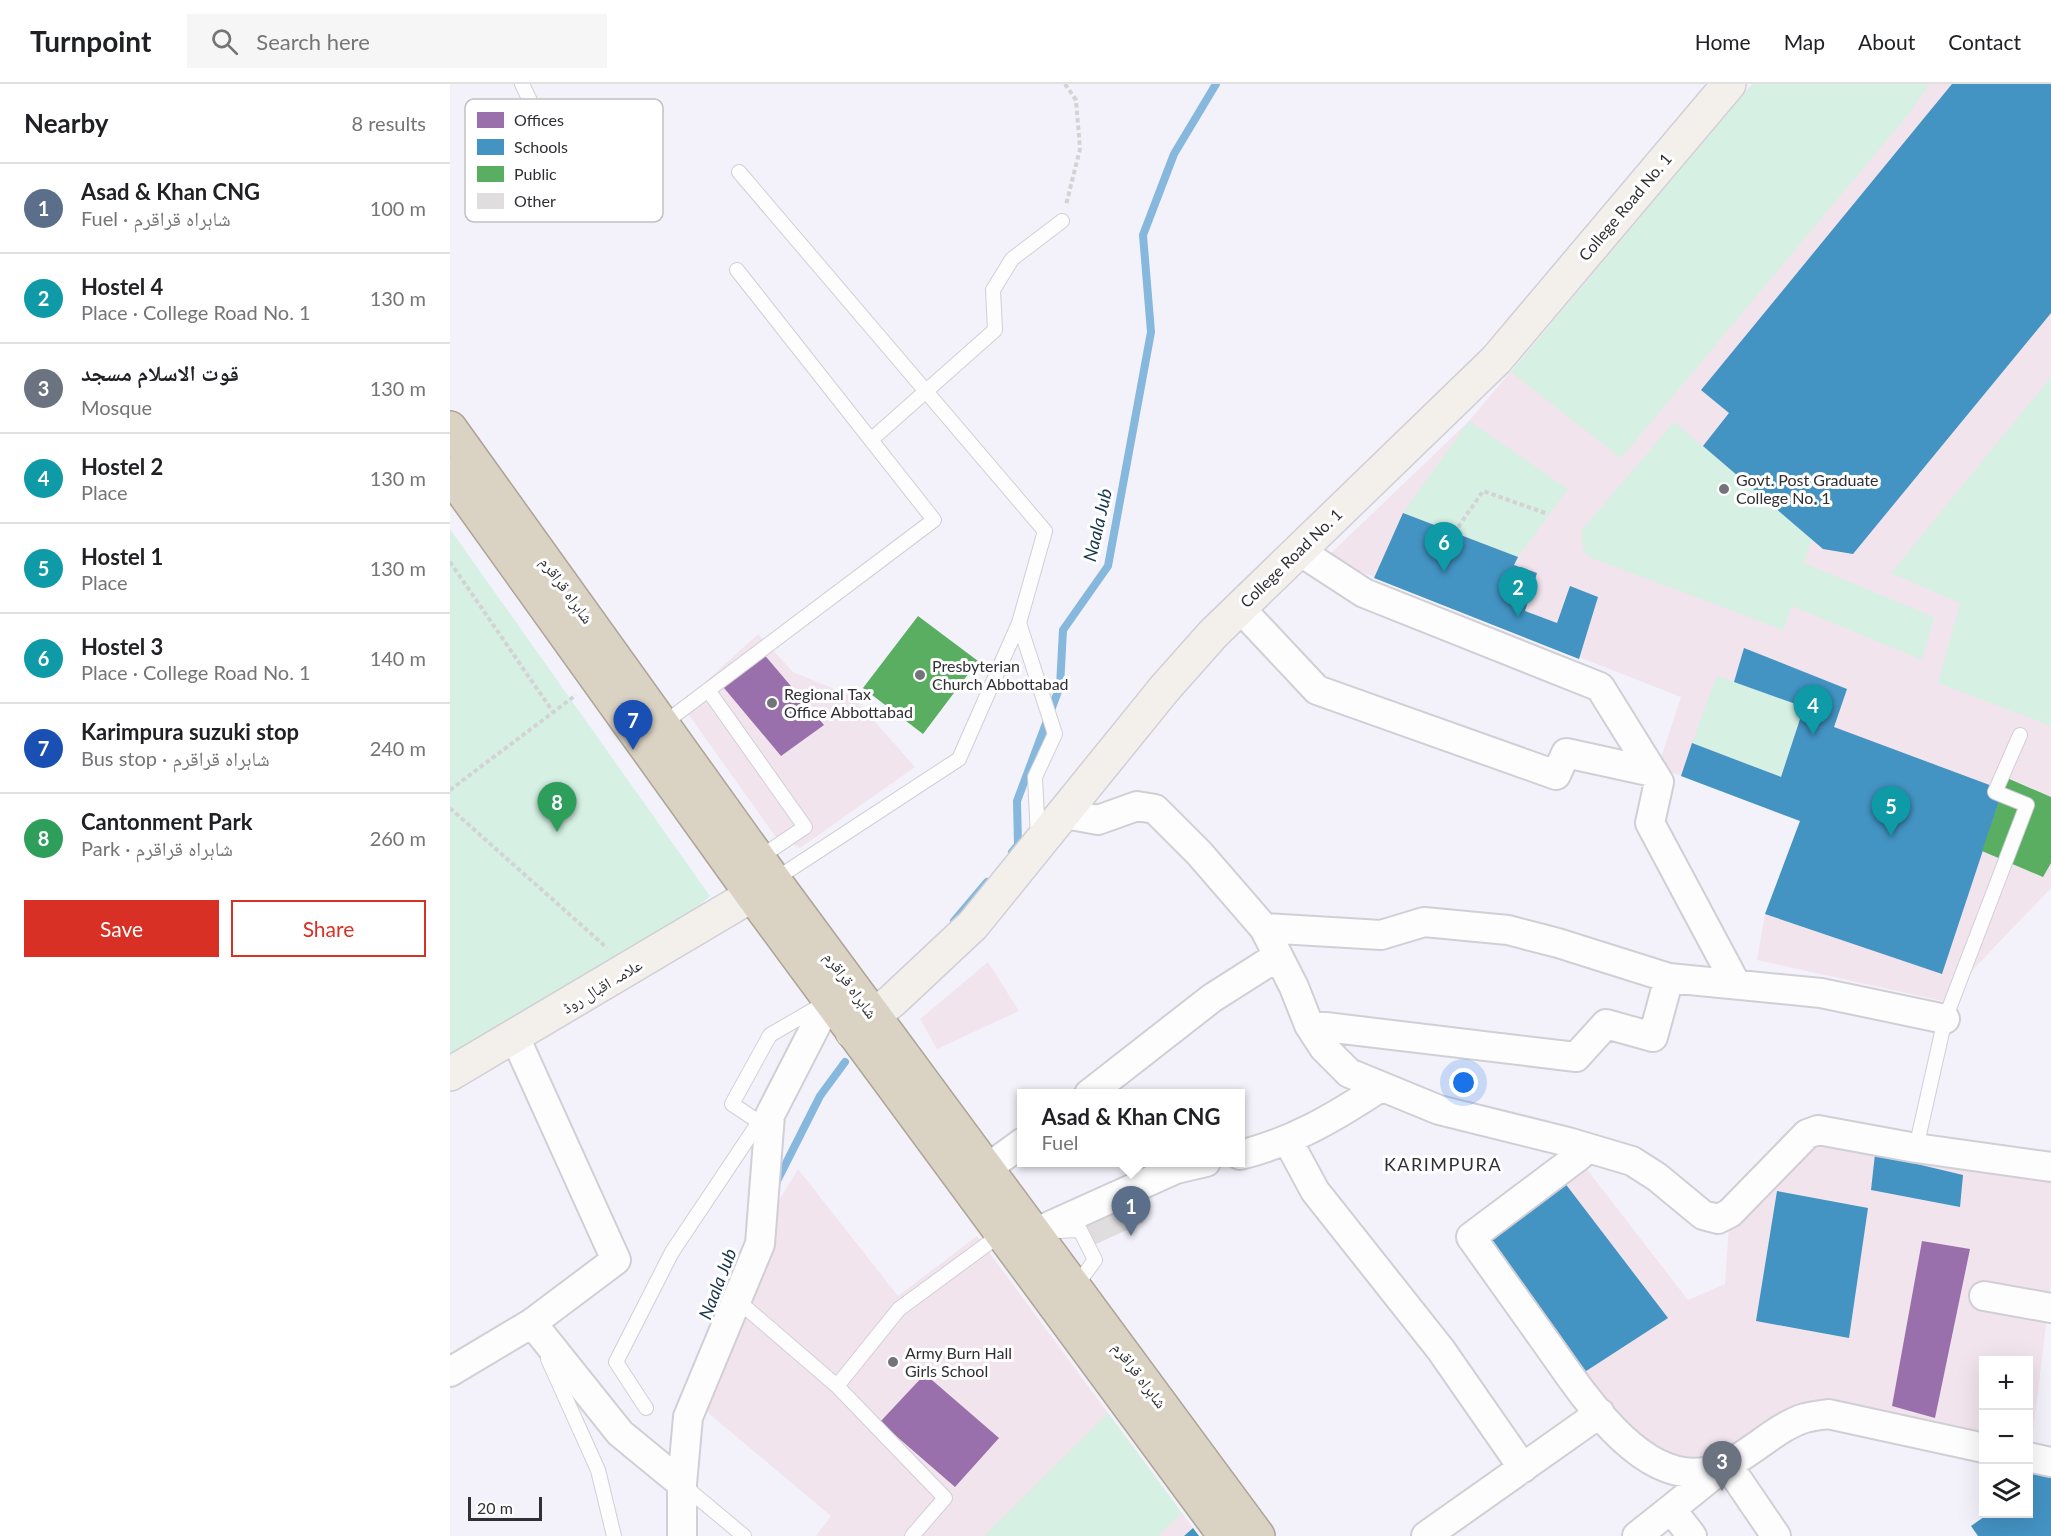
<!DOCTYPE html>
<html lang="en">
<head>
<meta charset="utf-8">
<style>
  :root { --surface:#fff; --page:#f6f6f6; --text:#202124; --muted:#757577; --line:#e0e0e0; --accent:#d93025 }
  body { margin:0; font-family:Lato,"Noto Naskh Arabic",sans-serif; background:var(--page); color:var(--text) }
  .controls { position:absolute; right:18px; bottom:18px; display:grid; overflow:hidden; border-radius:0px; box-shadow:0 6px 24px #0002 }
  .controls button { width:54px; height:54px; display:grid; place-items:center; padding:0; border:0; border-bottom:2px solid var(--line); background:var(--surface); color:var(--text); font:30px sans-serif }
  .scale { position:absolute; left:18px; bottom:15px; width:74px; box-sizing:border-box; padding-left:6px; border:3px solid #302f34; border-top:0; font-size:16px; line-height:21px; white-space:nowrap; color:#302f34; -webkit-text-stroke:4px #fff; paint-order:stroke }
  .you { position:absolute; left:1014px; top:999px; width:21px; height:21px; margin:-15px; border:4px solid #fff; border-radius:50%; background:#1a73e8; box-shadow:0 0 0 9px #1a73e833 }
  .badge { display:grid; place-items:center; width:39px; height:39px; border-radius:50%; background:var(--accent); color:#fff; font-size:20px; font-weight:700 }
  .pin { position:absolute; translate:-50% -50px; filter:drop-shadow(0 2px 3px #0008) }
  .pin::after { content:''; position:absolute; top:32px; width:21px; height:18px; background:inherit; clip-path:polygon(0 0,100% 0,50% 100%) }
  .popup { position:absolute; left:567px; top:1005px; width:228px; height:78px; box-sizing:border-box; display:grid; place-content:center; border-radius:0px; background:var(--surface); filter:drop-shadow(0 2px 4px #0005); font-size:20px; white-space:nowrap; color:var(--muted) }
  .popup b { font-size:22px; color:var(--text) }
  .popup::after { content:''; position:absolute; left:50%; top:100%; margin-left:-12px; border:12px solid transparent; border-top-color:var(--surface) }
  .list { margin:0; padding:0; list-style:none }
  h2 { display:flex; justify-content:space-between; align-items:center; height:78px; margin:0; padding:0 24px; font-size:26px }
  h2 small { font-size:20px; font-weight:400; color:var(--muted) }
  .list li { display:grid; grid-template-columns:39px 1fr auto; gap:18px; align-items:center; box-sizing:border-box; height:90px; padding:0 24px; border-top:2px solid var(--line) }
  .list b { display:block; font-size:22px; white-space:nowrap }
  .list p { margin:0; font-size:20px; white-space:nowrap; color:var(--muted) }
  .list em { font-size:20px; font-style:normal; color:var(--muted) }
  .actions { display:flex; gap:12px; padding:18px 24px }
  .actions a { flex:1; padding:14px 0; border:2px solid var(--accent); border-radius:0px; text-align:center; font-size:21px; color:var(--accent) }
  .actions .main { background:var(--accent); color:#fff }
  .icon { flex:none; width:33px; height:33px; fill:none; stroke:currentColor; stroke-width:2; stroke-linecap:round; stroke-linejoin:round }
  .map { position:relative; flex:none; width:1601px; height:1452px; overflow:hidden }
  header { display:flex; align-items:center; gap:36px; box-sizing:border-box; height:84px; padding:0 30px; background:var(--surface); border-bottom:2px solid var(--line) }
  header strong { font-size:28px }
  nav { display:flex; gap:33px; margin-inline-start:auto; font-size:21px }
  .search { width:420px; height:54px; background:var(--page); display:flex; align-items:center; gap:15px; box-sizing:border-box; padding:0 21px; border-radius:0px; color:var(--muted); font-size:22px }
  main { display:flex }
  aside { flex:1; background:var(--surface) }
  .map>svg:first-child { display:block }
</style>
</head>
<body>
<header>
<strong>Turnpoint</strong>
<div class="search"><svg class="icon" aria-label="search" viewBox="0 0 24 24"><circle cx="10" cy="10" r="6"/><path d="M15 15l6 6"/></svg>Search here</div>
<nav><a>Home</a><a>Map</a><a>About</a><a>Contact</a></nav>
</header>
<main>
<aside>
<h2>Nearby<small>8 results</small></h2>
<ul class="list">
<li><span class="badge" style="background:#5c6f8a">1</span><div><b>Asad &amp; Khan CNG</b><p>Fuel · شاہراہ قراقرم</p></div><em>100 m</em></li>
<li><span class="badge" style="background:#0f9aa8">2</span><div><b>Hostel 4</b><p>Place · College Road No. 1</p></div><em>130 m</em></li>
<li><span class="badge" style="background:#6b7280">3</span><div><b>قوت الاسلام مسجد</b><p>Mosque</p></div><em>130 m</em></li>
<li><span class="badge" style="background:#0f9aa8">4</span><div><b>Hostel 2</b><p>Place</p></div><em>130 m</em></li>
<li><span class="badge" style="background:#0f9aa8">5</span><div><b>Hostel 1</b><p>Place</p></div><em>130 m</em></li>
<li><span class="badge" style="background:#0f9aa8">6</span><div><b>Hostel 3</b><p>Place · College Road No. 1</p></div><em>140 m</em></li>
<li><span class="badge" style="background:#1a4fb4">7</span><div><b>Karimpura suzuki stop</b><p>Bus stop · شاہراہ قراقرم</p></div><em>240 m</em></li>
<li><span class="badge" style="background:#2e9e5b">8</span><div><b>Cantonment Park</b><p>Park · شاہراہ قراقرم</p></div><em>260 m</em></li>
</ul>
<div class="actions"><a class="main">Save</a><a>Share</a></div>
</aside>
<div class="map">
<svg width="1601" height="1452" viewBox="0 0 1601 1452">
  <rect width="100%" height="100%" fill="#f3f2fa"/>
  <path fill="#f1e4ed" d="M1302,0H1601V804L1493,917L1307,876L1315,830L1350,737L1208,683L1231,613L876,474L1019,337Z
    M308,550L343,588L402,612L465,683L350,764L325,752L231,620Z
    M538,878L569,927L487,965L470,935Z
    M1362,1059L1601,1073V1199L1581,1366L1578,1365V1276H1534L1533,1355L1344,1325L1262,1373L1246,1377L1215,1369L1186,1350L1159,1324L1027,1152L1132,1079L1238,1216L1275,1200L1279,1141Z
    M348,1085L448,1212L527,1152L749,1452H366L381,1432L250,1322L313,1143Z"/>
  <path fill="#d6f0e4" d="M1302,0H1479L1461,27L1171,374L1061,288Z
    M1601,293V642L1488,599L1510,519L1441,489Z
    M1019,337L1118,405L1068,473L953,429Z
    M1224,338L1362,455L1354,479L1484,533L1472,576L1342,522L1333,546L1139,473L1133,465L1131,447Z
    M0,445L260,812L180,885L0,972Z
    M1267,592L1354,623L1331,693L1242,659Z
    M658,1329L732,1429L708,1452H534Z"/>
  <path fill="#9970ab" d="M312,568L374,641L331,672L269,598Z
    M1472,1157L1520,1165L1485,1334L1442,1322Z
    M475,1290L549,1354L505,1403L430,1338Z"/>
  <path fill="#4393c3" d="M1502,0H1601V229L1403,470L1373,465L1253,362L1279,329L1251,306Z
    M953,429L1068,473L1064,481L1087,489L1075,527L1107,539L1120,502L1148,513L1129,575L924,494Z
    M1294,564L1397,605L1384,643L1553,706L1492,890L1315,830L1350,737L1231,692L1242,659L1331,693L1354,623L1284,598Z
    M1425,1070L1513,1091L1510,1123L1421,1106Z
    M1111,1094L1218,1234L1130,1291L1027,1152Z
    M1327,1107L1418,1124L1399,1254L1306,1237Z
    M1578,1384L1601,1389V1452H1528L1521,1442L1538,1430H1578Z
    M743,1444L749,1452H734Z"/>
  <path fill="#5aae61" d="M468,532L528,577L473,650L413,604Z
    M1557,694L1601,713V779L1593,793L1532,767Z"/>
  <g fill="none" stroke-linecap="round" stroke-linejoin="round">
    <path stroke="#86b7dc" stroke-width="8" d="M562,768L568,761L567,717L610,602L613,546L658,482L701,248L693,151L724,70L766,0
      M504,837L537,798
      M325,1101L370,1012L395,978"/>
  </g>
  <path fill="#e0ddde" d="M678,1108L694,1138L644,1161L629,1132Z"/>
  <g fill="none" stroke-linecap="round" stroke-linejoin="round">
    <defs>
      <path id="lane" d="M72,0L105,69
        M289,88L595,447L569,539L605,650L585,693L588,754
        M422,355L545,246L543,206L562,175L612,137
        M258,606L355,743L309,774
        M213,640L484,436L287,186
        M324,796L509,675L569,539
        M1466,1064L1495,935L1577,721L1545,708L1570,651
        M607,1147L630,1146L645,1176L625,1203
        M287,1216L387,1302L495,1414L462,1452
        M98,1275L148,1386L164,1452
        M387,1302L449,1225L551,1150
        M196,1324L166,1278L222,1168L309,1038L282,1020L320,951L370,922
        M234,1402L294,1452"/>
      <path id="street" d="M848,466L914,509L1150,603L1209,698L1200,739L1286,900
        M790,524L867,606L1106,691L1116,669L1203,688
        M615,730L648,736L687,722L705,725L749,769L814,844L931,851L974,838L1058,846L1108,859L1219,894L1371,909L1495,935
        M814,844L844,903L859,941L874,964L899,989L989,1026L1118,1058L1182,1077L1207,1093L1253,1131L1268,1135L1280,1129L1357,1050L1368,1046L1466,1064L1601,1083
        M859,941L1126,973L1156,940L1203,953L1219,894
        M65,953L166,1176L82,1239L170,1349L232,1400
        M639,1010L762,914L828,872
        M838,1057L865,1107L991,1266L1073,1384
        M1131,1063L1129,1072L1021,1153C1045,1187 1069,1220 1093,1254C1127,1301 1189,1404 1259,1387C1294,1379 1322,1344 1355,1334C1362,1332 1371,1331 1378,1330L1534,1364
        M790,1071C843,1058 885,1033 929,1004
        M536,1085L572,1059
        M584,1149L726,1085L756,1078
        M1534,1212L1601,1224
        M0,1288L82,1239
        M1578,1373L1601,1378
        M232,1452V1400L238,1333L310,1160L320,1031L379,916
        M976,1452L1150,1329
        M1187,1452L1221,1425
        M1242,1452L1221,1425L1277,1380L1326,1452"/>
      <path id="secondary" d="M402,948L442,917L523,841L715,604L763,550L1046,276L1279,0
        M0,990L302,811"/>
      <path id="highway" d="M0,344L324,796L808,1452
        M0,390L302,811L775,1452"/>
    </defs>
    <use href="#lane" stroke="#d0cfd5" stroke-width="16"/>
    <use href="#street" stroke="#d0cfd5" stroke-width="32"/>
    <use href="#secondary" stroke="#d0cfd5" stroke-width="36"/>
    <use href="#highway" stroke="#ada396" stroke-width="36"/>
    <path stroke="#d3d3d6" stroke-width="4" stroke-dasharray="4.5 3" stroke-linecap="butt" d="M615,0L626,16L630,65L616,121
      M1004,449L1033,407L1098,430
      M0,478L103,628
      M0,706L126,611
      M0,724L157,864"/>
    <use href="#lane" stroke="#fdfdfe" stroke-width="14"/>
    <use href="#street" stroke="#fdfdfe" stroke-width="28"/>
    <use href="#secondary" stroke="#f3f0ec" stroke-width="33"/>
    <use href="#highway" stroke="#dad2c2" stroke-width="33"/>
  </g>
  <g fill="#747379" stroke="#fff" stroke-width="2">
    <circle cx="1274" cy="405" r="6"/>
    <circle cx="470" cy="591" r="6"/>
    <circle cx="322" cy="619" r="6"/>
    <circle cx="443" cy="1278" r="6"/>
  </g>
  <g text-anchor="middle" stroke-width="6" stroke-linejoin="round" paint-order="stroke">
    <g font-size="16" fill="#302f34" stroke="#fff">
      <text transform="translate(1175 123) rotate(-50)" y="6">College Road No. 1</text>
      <text transform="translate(841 474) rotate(-44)" y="6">College Road No. 1</text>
      <text transform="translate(117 506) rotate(54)" y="6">شاہراہ قراقرم</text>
      <text transform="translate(401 901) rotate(54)" y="6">شاہراہ قراقرم</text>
      <text transform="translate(152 902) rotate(-31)" y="6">علامہ اقبال روڈ</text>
      <text transform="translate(690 1291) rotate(53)" y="6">شاہراہ قراقرم</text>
    </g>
    <g font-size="16" fill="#302f34" stroke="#fff" text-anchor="start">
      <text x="1286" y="402">Govt. Post Graduate<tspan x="1286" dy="18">College No. 1</tspan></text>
      <text x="482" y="588">Presbyterian<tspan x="482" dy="18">Church Abbottabad</tspan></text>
      <text x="334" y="616">Regional Tax<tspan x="334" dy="18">Office Abbottabad</tspan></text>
      <text x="455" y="1275">Army Burn Hall<tspan x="455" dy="18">Girls School</tspan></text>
    </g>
    <g font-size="18" font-style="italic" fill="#17364b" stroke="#fff">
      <text transform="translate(648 441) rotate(-77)" y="6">Naala Jub</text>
      <text transform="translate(268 1200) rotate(-69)" y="6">Naala Jub</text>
    </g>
    <g font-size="18" letter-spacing="1.5" fill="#302e38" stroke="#fff">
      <text x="993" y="1087">KARIMPURA</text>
    </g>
  </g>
  <rect x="15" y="15" width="198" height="123" rx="9" fill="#fff" stroke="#c1c1c2" stroke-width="1.5"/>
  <rect x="27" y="28" width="27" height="16" fill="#9970ab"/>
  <rect x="27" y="55" width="27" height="16" fill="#4393c3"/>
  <rect x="27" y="82" width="27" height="16" fill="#5aae61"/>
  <rect x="27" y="109" width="27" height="16" fill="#e0ddde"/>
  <g font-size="16" fill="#302f34">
    <text x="64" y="42">Offices</text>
    <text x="64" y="69">Schools</text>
    <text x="64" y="96">Public</text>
    <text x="64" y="123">Other</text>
  </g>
</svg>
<div class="controls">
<button>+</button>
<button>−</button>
<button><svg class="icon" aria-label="layers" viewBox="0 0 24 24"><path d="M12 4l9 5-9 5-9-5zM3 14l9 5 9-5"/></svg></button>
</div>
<div class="scale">20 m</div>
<div class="you"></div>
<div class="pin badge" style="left:681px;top:1152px;background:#5c6f8a">1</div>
<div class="popup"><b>Asad &amp; Khan CNG</b>Fuel</div>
<div class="pin badge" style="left:1068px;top:533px;background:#0f9aa8">2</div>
<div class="pin badge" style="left:1272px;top:1407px;background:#6b7280">3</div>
<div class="pin badge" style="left:1363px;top:651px;background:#0f9aa8">4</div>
<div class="pin badge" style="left:1441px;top:752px;background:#0f9aa8">5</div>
<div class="pin badge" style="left:994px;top:488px;background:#0f9aa8">6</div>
<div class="pin badge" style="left:183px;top:666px;background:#1a4fb4">7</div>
<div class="pin badge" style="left:107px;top:748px;background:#2e9e5b">8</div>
</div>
</main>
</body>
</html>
